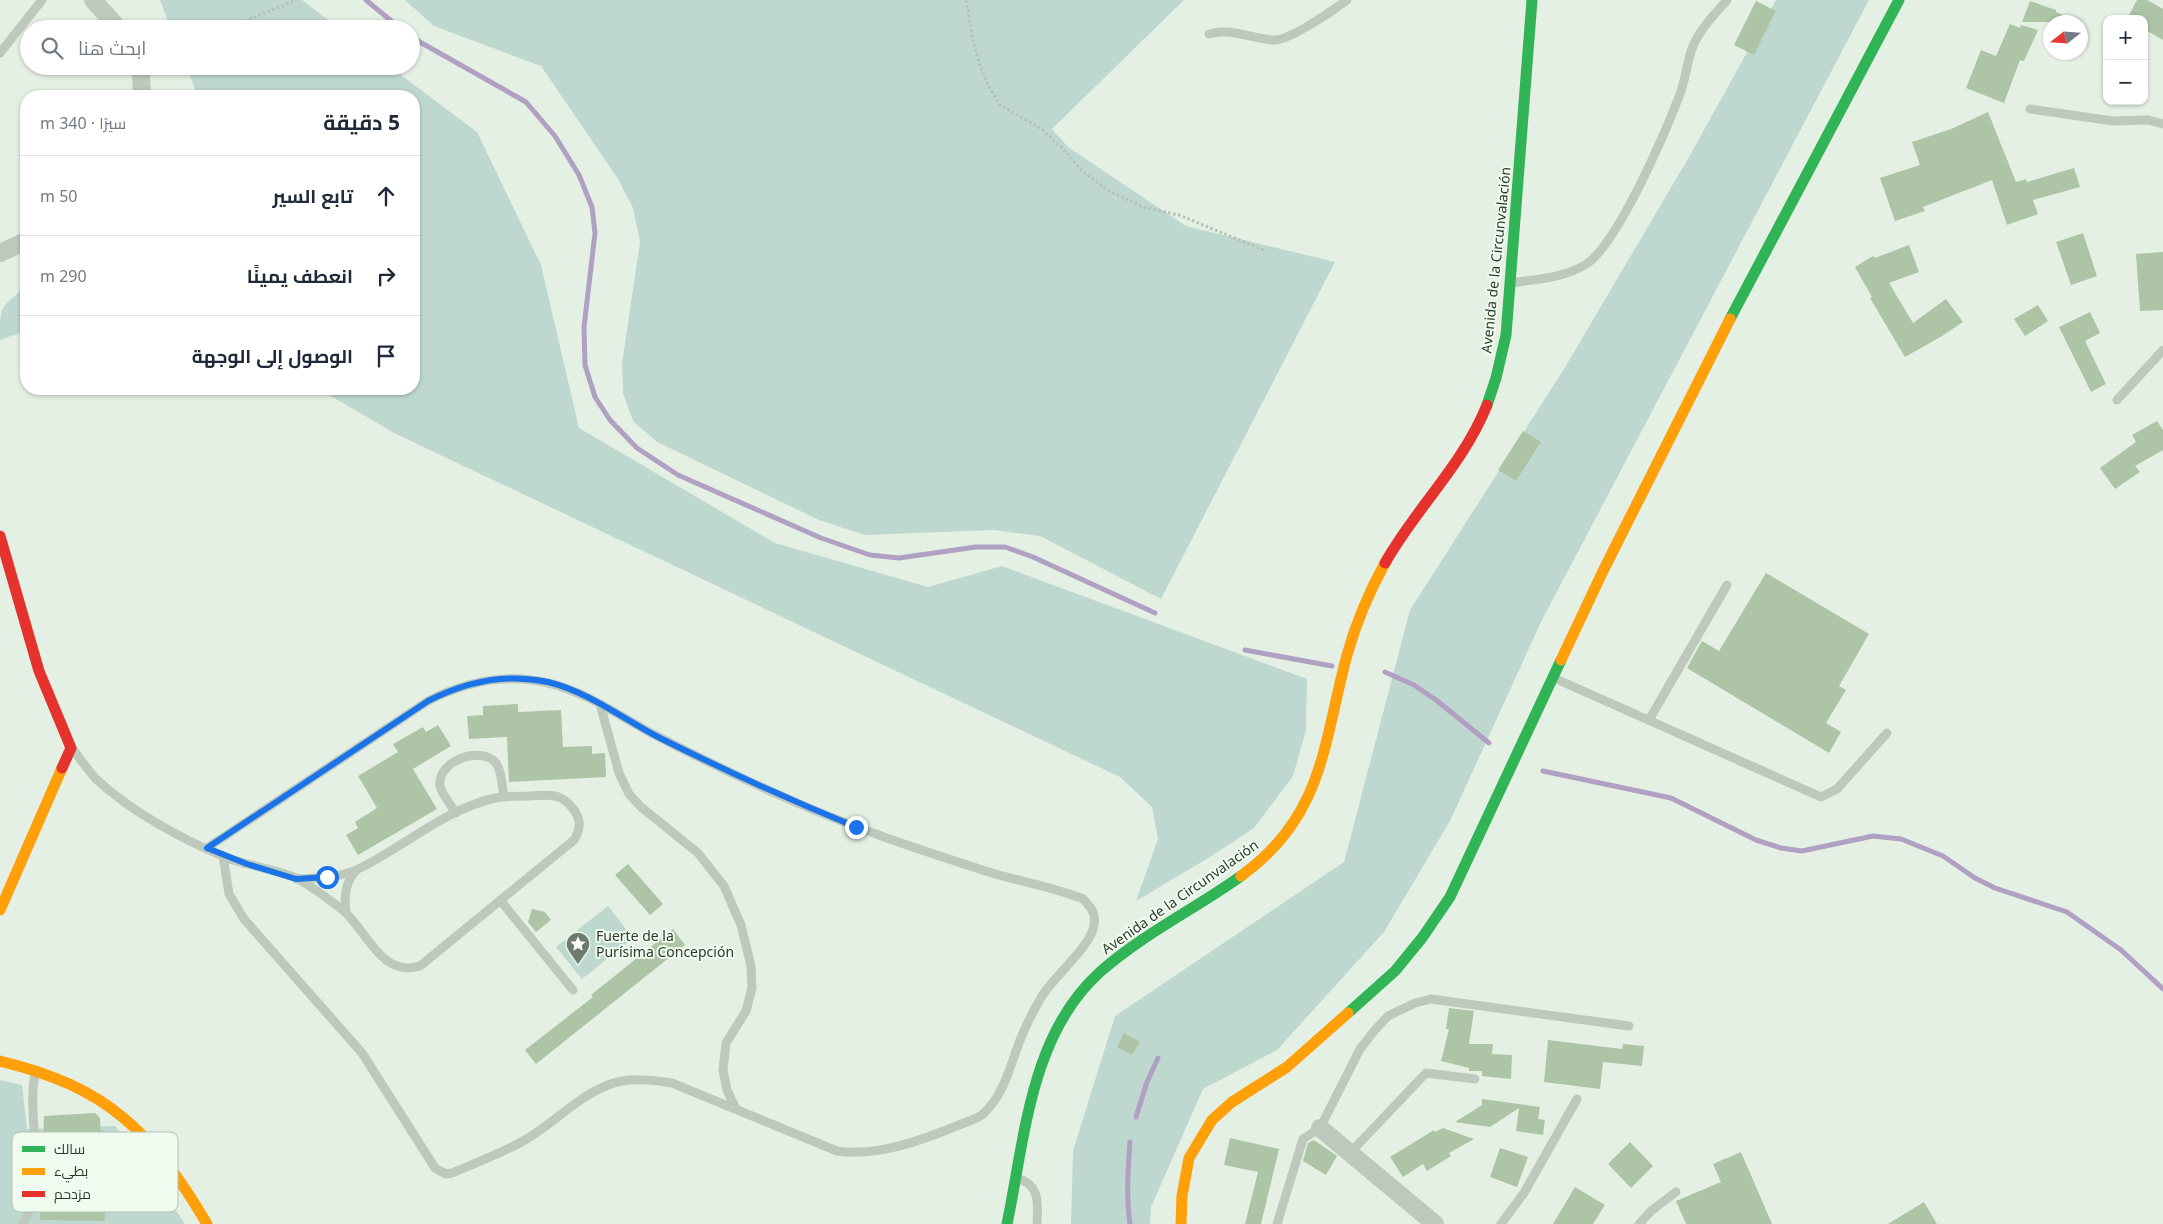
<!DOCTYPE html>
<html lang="ar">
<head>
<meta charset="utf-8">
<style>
  :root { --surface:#fff; --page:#f6f6f7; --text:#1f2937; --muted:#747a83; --line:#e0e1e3 }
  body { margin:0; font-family:"Noto Sans",Cairo,sans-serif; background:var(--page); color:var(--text); direction:rtl }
  .controls { position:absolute; right:15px; top:15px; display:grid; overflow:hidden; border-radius:10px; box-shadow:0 1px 4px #0004 }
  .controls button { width:45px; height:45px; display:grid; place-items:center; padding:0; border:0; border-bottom:1px solid var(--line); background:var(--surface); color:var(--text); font:25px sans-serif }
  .compass { position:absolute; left:2043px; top:15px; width:45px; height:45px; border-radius:50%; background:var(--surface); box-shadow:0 1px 4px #0004; rotate:253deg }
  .stop { position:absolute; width:15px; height:15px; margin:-11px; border:4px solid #1a73e8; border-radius:50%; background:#fff }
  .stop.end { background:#1a73e8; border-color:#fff; box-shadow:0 1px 5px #0008 }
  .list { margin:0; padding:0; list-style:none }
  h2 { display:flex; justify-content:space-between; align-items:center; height:65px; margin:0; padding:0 20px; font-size:21px }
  h2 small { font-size:16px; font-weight:400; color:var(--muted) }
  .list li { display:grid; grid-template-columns:32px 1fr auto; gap:15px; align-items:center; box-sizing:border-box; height:80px; padding:0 20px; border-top:1px solid var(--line) }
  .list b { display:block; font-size:19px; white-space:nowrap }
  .list em { font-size:16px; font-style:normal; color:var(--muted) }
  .icon { flex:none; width:28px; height:28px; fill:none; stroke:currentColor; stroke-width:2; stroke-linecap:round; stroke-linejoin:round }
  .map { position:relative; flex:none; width:2163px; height:1224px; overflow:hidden; direction:ltr }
  .search { position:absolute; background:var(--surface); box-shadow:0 1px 4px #0004; left:20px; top:20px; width:400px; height:55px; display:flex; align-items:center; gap:12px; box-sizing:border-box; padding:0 18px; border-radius:28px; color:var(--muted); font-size:19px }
  .panel { position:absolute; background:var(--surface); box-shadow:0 1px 4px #0004; left:20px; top:90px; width:400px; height:305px; border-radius:20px; direction:rtl }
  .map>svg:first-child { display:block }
</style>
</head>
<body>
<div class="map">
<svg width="2163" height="1224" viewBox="0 0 2163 1224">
  <rect width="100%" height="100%" fill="#e5f0e5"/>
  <path fill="#bed8d0" d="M160,0H302L340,29H171Z
    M405,0H1184L1052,129L1068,147L1186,226L1335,262L1161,599L1040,536L993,530L865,535L819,520L657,442L633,421L623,393L622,364L640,242L633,208L618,179L541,66L434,26Z
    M1776,0H1869L1542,620L1450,821L1384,932L1277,1050L1203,1089L1151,1207L1150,1224H1071L1073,1151L1115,1016L1344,862L1410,610L1564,369L1689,157Z
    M186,66H389L477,132L541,265L579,428L775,543L928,587L1002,566L1307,679L1306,730L1293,776L1254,828L1210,857L1136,901L1158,839L1152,807L1120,777L396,434L319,389H414V96H192L195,89Z
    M26,286V331L0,340C0,304 0,309 26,286Z
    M608,906L633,938L582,979L556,947Z
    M0,1080L22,1085L27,1129L115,1126L134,1149L185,1224H0Z"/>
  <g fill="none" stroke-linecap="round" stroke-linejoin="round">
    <path stroke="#b0a0c2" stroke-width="5" d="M366,0L401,29
      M411,37L526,102L555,136L579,175L592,207L595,233L584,327L585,365L595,397L610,420L637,448L678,475L821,538L870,555L899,558L976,547H1005L1033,557L1155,613
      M1245,650L1332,666
      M1385,672L1414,685L1436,700L1489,743
      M1543,771L1671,798L1756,840L1781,848L1802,851L1873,836L1901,839L1943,856L1975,878L1995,888L2067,912L2121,950L2163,989
      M1136,1117L1147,1082L1158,1058
      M1130,1224C1126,1196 1128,1170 1130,1142"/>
  </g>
  <path fill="#adc4a6" d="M2137,0H2147L2163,9V40L2144,29V19H2127Z
    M1756,1L1776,11L1754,55L1734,45Z
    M2030,1L2056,10V12L2079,22H2022Z
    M2010,24L2020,28L2021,25L2038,30L2024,61L2020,60L2004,103L1966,88L1981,50L1996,56Z
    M1988,112L2016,182L2026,179L2027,182L2074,168L2080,187L2033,200L2038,214L2007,225L1992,180L1923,207L1925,211L1895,221L1880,178L1920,165L1912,142L1951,129Z
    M2083,233L2097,276L2071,285L2056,242Z
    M1909,245L1919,272L1889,283L1913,323L1946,299L1963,322L1942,336L1905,357L1870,298L1872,297L1855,267L1873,256L1875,258Z
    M2163,252V310L2140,311L2136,254Z
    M2038,305L2048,321L2025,336L2014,319Z
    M2090,312L2100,333L2085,341L2106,384L2091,392L2059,327Z
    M2157,421L2163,430V450L2135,466L2140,472L2115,489L2100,468L2136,442L2132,435Z
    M1523,431L1541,442L1516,481L1498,470Z
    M1766,573L1869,634L1839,686L1846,690L1826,723L1841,732L1829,753L1687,668L1702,641L1719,651Z
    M518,704V712L561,710L563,747L592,746V754L605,753L606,777L509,782L507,737L469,739L467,716L483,715V706Z
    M438,725L451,746L413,769L437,809L358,855L346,835L358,828L355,822L377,808L358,776L398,752L393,744L423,727L426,732Z
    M628,864L663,904L650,915L615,875Z
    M532,909L545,912L551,920L536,932L528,922Z
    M673,929L685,945L536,1064L525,1050L593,997L591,995Z
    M1449,1008L1474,1011L1469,1044H1493L1492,1054L1512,1055L1511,1079L1482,1076V1071H1469V1068L1441,1061L1449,1029H1446Z
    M1124,1033L1140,1042L1132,1055L1117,1047Z
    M1548,1040L1622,1049L1623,1044L1644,1046L1642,1066L1603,1062L1600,1089L1544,1082Z
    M1482,1099L1540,1107L1538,1119L1545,1120L1543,1135L1516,1131L1519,1108L1490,1127L1455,1122L1482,1105Z
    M95,1113L100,1118L105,1221L40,1220L44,1116Z
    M1443,1128L1474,1139L1449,1153L1451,1156L1427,1171L1423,1164L1403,1177L1390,1157L1434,1130L1435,1132Z
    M1230,1138L1279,1149L1261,1224H1245L1258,1172L1224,1165Z
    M1314,1140L1337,1156L1326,1175L1303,1161L1308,1143Z
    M1630,1142L1653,1166L1631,1188L1608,1164Z
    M1500,1148L1528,1157L1517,1187L1490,1177Z
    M1741,1152L1772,1224H1686L1676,1201L1721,1182L1713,1164Z
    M1575,1187L1605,1205L1593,1224H1553Z
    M1924,1202L1937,1224H1888Z"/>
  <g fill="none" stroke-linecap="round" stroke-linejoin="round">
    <path stroke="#b6c2b5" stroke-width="3" stroke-dasharray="2.5 2.5" stroke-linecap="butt" d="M966,0L973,40L979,63L988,85L1000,105L1042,129L1069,155L1081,170L1109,191L1143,207L1179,215L1266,251
      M226,29L296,0"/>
    <path stroke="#bec9bd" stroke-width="9" d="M1209,34C1232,27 1253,40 1275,40C1292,39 1332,11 1347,0
      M0,53L42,0
      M2030,109L2113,121L2148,120L2163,124
      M1511,283C1536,279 1563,278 1585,265C1617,246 1666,131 1680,94C1686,78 1687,61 1693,46C1700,29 1715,14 1727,0
      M2117,400L2163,350
      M1554,678L1821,797L1837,789L1887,733
      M600,704L619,773L629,794L641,807L698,853L724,886L741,925L751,966L752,988L746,1011L726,1043L723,1070L727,1090L736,1109
      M1649,720L1727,585
      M73,749C80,759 88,770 96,779C129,810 181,839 223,856C246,866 272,868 296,878C308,884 336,904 346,913C368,934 383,978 420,966L574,840C583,826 580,815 568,803C558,793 543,795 529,796C518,796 506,796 495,798C443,810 403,848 356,870C338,878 316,878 296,879
      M456,813C451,805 442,795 440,786C437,761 480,745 496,763C502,771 502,787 504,797
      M207,848L428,701C465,682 506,673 548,683C587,692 619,716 653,734C697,757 741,778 786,798C853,828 923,851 992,873C1022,882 1054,887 1083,899C1093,909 1097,916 1093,929C1088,948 1054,977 1042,996C1032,1013 1023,1031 1016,1051C1008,1074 1002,1096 983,1114C977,1119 966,1122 959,1125C922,1140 878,1157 837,1151L672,1083C652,1080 628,1077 608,1085C577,1097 553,1124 525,1140C502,1153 476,1163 452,1173L446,1174L435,1168L362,1053L244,919L229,894L223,856
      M500,900L573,990
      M346,913C344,896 345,883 356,870
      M1350,1153L1426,1073L1475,1079
      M1019,1179C1040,1185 1038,1205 1037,1224
      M22,1224C51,1188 24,1114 36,1070
      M1277,1224L1303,1139L1320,1128L1360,1049L1374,1031L1388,1016L1415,1003L1431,999L1629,1026
      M1501,1224L1524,1193L1577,1099
      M1639,1224L1651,1211L1676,1192"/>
    <path stroke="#bec9bd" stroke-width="18" d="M93,0L119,29
      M138,66L141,74L142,96
      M0,253L26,241
      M1320,1128L1435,1224"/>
    <path stroke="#30b455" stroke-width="11" d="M1730,319L1899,0
      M1487,405L1496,378L1506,335L1532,0
      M1348,1013L1395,971L1422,938L1450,897L1561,660
      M1007,1224C1025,1138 1030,1035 1100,972C1143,934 1195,909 1241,876"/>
    <path stroke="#ff9f0a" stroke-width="11" d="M1561,660L1603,571L1730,319
      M1241,876C1324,816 1323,744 1347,655C1356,623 1369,592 1385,563
      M0,910L62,768
      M0,1061C107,1087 152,1131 207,1224
      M1181,1224L1182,1196L1189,1158L1212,1120L1232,1102L1287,1067L1348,1013"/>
    <path stroke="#e5322d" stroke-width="11" d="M0,536L39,671L71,748L62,768
      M1385,563C1416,508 1463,465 1487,405"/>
  </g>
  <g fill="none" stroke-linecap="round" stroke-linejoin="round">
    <path stroke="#1a73e8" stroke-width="6" d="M327,877L296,879L247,864L207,848L428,701C465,682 506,673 548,682C589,692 623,719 660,738C724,770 790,800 856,827"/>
  </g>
  <defs>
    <symbol id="sight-pin" viewBox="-11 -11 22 30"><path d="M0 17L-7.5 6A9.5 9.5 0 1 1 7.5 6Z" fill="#6e7a6c" stroke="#eefbee"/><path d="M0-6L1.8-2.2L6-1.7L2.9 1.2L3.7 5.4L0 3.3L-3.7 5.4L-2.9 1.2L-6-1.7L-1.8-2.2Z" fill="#fff"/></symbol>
  </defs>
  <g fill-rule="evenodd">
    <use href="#sight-pin" x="564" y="930" width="28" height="38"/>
  </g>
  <g text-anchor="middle" stroke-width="4" stroke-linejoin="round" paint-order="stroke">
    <g font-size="14" fill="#2e3b2b" stroke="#eefbee">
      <text transform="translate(1496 260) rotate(-84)" y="5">Avenida de la Circunvalación</text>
      <text transform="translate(1180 897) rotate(-35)" y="5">Avenida de la Circunvalación</text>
    </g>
    <g font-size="14" fill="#2e3b2b" stroke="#eefbee" text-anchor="start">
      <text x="596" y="941">Fuerte de la<tspan x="596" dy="16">Purísima Concepción</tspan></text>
    </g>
  </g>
  <rect x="12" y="1132" width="166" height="80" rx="8" fill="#eefbee" stroke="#b4c1b4" stroke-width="1"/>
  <rect x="22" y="1146" width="23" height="6" fill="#30b455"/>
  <rect x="22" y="1168" width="23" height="7" fill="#ff9f0a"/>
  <rect x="22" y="1191" width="23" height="6" fill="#e5322d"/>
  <g font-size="14" fill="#2e3b2b">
    <text x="54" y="1154">سالك</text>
    <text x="54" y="1176">بطيء</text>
    <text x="54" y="1199">مزدحم</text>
  </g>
</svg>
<div class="controls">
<button>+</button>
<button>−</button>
</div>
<svg class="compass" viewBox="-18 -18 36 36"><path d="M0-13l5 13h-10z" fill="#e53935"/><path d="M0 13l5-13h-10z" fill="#747a83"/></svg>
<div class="stop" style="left:327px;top:877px"></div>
<div class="stop end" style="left:856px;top:827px"></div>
<div class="search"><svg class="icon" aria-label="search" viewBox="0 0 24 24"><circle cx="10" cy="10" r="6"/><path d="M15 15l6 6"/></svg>ابحث هنا</div>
<section class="panel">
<h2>5 دقيقة<small>سيرًا · 340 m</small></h2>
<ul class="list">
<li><svg class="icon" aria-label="ahead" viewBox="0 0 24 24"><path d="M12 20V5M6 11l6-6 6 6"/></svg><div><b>تابع السير</b></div><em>50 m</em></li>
<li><svg class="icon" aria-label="right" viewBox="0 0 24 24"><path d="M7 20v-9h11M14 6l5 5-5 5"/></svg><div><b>انعطف يمينًا</b></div><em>290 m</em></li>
<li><svg class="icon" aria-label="arrive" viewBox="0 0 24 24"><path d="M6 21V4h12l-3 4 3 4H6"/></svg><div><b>الوصول إلى الوجهة</b></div></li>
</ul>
</section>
</div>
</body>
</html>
